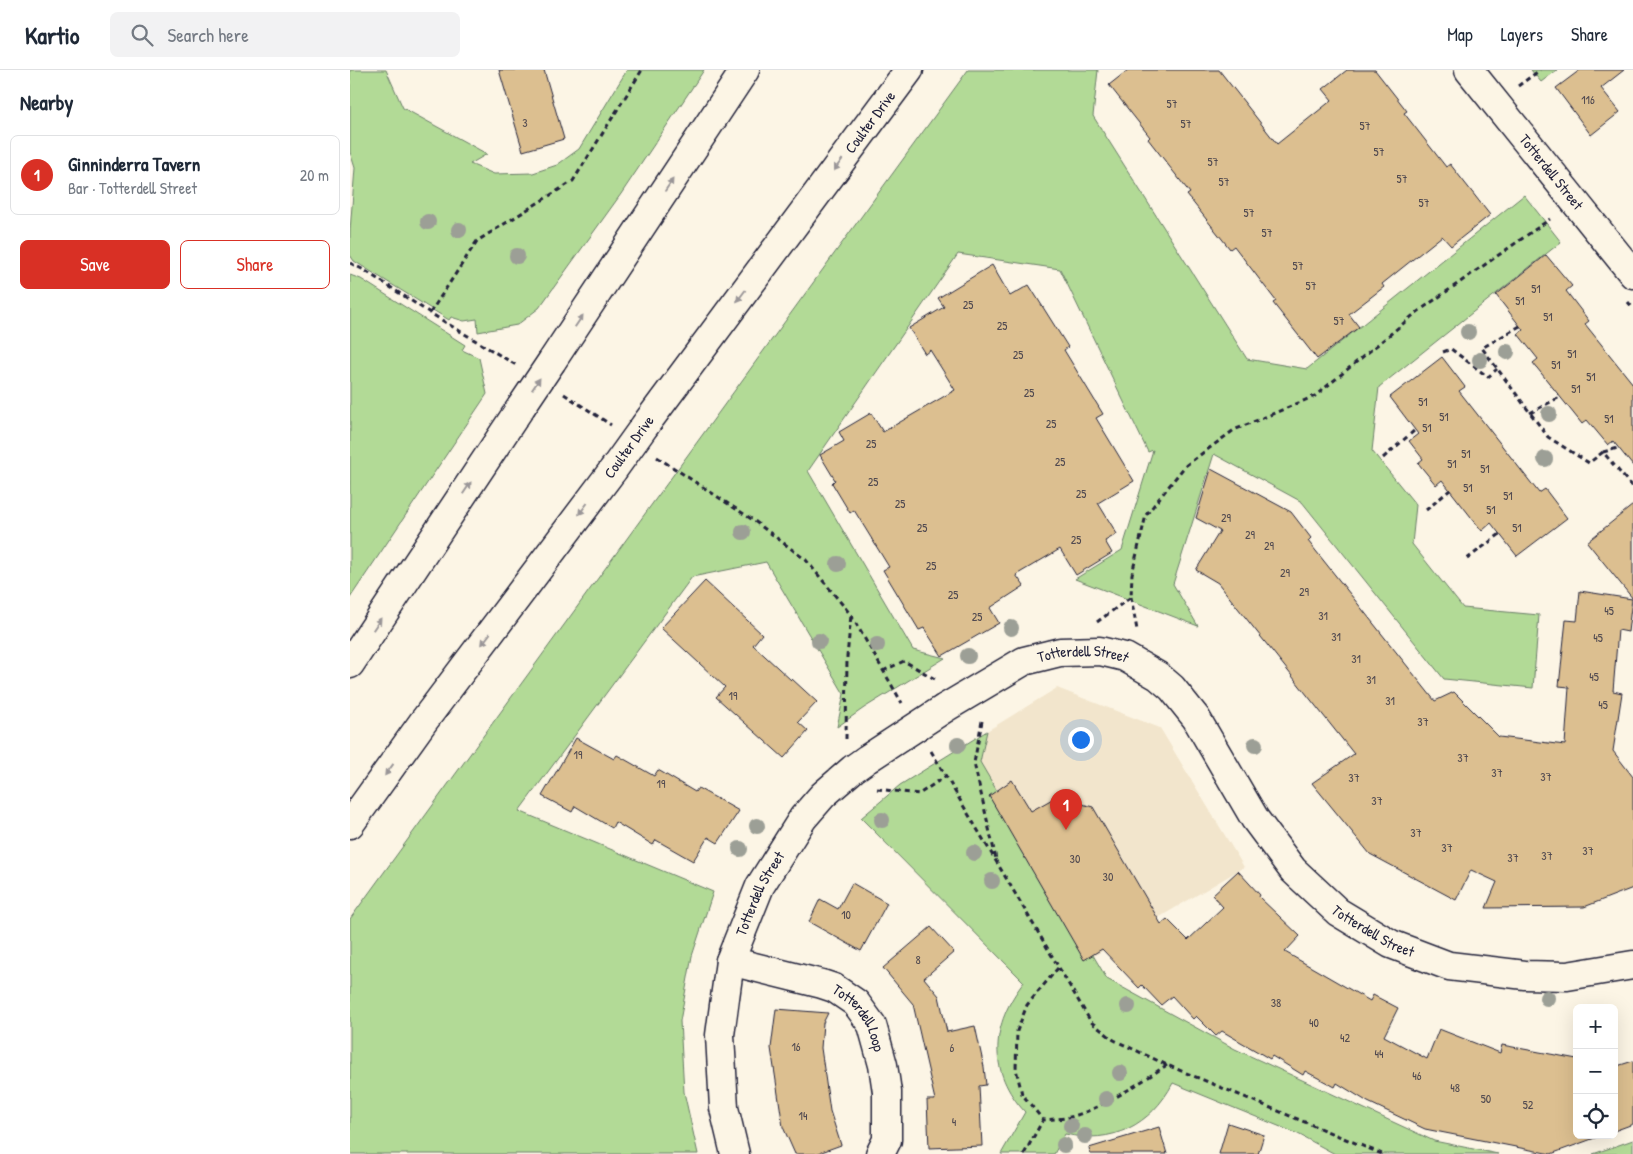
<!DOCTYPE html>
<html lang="en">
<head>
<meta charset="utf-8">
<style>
  :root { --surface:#fff; --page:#f2f2f3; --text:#1f2937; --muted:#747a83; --line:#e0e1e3; --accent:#d93025 }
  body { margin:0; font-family:"Patrick Hand",sans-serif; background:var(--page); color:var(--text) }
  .controls { position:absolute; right:15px; bottom:15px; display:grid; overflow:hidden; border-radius:8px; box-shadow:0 5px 20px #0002 }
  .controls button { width:45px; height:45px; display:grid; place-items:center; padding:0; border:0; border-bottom:1px solid var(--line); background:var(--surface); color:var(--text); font:25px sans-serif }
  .you { position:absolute; left:730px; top:669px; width:18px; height:18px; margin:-12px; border:4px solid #fff; border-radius:50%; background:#1a73e8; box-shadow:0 0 0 8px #1a73e833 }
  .badge { display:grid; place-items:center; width:32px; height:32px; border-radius:50%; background:var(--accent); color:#fff; font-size:16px; font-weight:700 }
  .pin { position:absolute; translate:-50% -41px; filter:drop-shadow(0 1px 2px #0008) }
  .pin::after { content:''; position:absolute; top:26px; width:18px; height:15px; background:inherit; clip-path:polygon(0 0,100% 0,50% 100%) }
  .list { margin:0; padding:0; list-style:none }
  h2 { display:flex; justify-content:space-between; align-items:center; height:65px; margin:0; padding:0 20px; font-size:21px }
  h2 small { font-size:16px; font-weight:400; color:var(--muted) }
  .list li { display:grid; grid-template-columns:32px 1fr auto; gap:15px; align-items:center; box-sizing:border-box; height:80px; margin:0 10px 10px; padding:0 10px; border:1px solid var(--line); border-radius:8px }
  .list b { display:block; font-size:19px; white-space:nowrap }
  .list p { margin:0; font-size:16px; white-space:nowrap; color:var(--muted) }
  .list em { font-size:16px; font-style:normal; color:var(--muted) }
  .actions { display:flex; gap:10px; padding:15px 20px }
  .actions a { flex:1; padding:11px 0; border:1px solid var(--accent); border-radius:8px; text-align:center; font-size:18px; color:var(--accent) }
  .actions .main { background:var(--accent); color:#fff }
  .icon { flex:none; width:28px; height:28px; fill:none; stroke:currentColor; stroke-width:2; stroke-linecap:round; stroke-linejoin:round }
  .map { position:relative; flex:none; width:1283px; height:1084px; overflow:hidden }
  header { display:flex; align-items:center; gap:30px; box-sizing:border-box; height:70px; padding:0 25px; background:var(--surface); border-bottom:1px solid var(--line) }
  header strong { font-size:24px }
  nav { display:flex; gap:28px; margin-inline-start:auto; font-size:18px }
  .search { width:350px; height:45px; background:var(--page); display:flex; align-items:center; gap:12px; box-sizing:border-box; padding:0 18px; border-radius:8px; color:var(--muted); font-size:19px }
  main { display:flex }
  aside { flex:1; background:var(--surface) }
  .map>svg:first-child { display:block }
</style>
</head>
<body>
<header>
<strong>Kartio</strong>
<div class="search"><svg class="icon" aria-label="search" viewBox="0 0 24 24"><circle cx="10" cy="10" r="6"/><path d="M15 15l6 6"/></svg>Search here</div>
<nav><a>Map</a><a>Layers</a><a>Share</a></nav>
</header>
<main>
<aside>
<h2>Nearby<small></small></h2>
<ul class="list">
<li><span class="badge">1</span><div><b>Ginninderra Tavern</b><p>Bar · Totterdell Street</p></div><em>20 m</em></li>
</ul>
<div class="actions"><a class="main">Save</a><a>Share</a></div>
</aside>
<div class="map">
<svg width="1283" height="1084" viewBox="0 0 1283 1084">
  <rect width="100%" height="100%" fill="#fcf5e5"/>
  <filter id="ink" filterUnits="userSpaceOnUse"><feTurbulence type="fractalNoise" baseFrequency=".02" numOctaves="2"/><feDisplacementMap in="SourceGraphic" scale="10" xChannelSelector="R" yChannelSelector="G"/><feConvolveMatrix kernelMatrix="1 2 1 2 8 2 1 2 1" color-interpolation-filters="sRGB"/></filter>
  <g filter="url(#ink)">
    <path fill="#f2e5cc" d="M707,618L810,658L894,797L744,886L630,692L637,661Z"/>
    <path fill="#b2da96" stroke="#6a7e68" d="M0,0H36L53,38L137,84L120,94L144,104L183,103L207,95L229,79L277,0H354L271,124L189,238L167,255L128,262L127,249L114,251L101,247L99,250L4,191L0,185V161L5,98L0,82Z
      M618,0H748L743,46L897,289L957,299L1174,125L1211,172L1029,317L1022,381L1066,435L1062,474L1113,538L1189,545L1183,618L1094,609L952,432L864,384L823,514L848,556L725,509L772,480L803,380L798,382L710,199L608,184L458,401L563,580L595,588L514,638L487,657L494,624L416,492L342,507L169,741L363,822L342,886L330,951L334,1022L348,1084H0V849Z
      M1181,0H1207L1191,12Z
      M0,205L11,209L115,275L112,280L129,288L137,324L0,528Z
      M637,661L630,692L757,909L885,979L1084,1071L1148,1084H985L948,1064L823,1013C801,1055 762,1075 715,1064L704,1084H651L675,1042C637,1001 641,954 674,912L511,748L550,715Z
      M1283,1070V1084H1243Z"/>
    <path fill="#dcbf90" stroke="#22223b" d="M149,0H194L214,69L173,81Z
      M778,0H869L927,74L982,30L973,19L997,0H1025L1057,41L1054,43L1096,97L1100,94L1140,145L1101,176L1092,166L1032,214L1034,217L999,244L1009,257L967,289L923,233L926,231L884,176L880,179L837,125L840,123L798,69L800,67L759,15Z
      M1230,0H1274L1251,18L1270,42L1241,65L1206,18Z
      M1196,185L1222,216L1216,221L1239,251L1235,254L1283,314V396L1263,371L1258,375L1237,350L1232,354L1183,293L1188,289L1168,264L1173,260L1146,225Z
      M642,195L660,226L679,215L718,277L714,280L753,344L746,348L784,411L748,433L767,464L755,471L762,483L726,505L710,479L666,505L674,516L640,538L649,553L592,586L574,558L569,560L533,500L539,497L504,440L500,443L482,413L485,410L470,385L494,371L489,362L521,343L533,362L605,320L580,280L575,284L559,258L594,237L588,228Z
      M1092,287L1115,317L1109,321L1189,423L1195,419L1217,448L1167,486L1141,453L1132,461L1092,410L1086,415L1068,393L1073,389L1059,371L1068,364L1040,327Z
      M861,399L941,442L961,468L958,471L1085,631L1104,622L1149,667L1215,675L1219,617L1209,616L1216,550L1227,551L1230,521L1282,529L1278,562L1268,560L1263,621L1272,623L1263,681L1283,707V818L1234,837L1136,838L1147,812L1121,800L1106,830L1020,784L962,713L1004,684L868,513L846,500L870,461L846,448Z
      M1283,435V529L1237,472Z
      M355,511L412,564L403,575L441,610L442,609L467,632L448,652L458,661L434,688L366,627L375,617L311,558Z
      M226,668L264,689L267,685L304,706L308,700L345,722L348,718L389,741L368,773L358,767L343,791L306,770L303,775L265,752L262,758L225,736L222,742L192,726Z
      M662,710L681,741L706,727L743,737L811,854L817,849L838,870L873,837L862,825L888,801L910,825L909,827L950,866L935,882L1020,931L1023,925L1048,938L1034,966L1077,989L1089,959L1150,983L1152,975L1227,989V1065H1253L1201,1084L1075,1059L1018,1032L987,1013L985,1017L955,1001L953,1005L922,986L920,989L872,961L866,966L846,946L843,949L822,926L811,935L792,915L789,918L752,879L734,890L639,726Z
      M502,813L537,833L511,881L459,852L470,829L488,839Z
      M581,857L604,882L574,908L589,926L597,962L625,956L634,997L636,1015L629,1016L632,1076L579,1078L577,1030H585L563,934L533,898Z
      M426,939L478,943L473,953L471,978L480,1041L491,1075L466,1084H445L433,1057L421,978Z
      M1283,991V1054L1264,1061V997Z
      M878,1053L914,1065L908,1084H869Z
      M809,1057L817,1084H740L739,1078Z"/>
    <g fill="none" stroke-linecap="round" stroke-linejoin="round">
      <defs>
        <g id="street">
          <path id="s1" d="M1119,0L1283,204"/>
          <path id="s2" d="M595,638L674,591L710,582L750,581L775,587L808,606L822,618L846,648L905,749L943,800L988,842L1041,874L1099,896L1175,905L1217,906L1283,895"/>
          <path id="s3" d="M380,891L472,914L484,918L506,933L522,955L533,995L537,1022V1070L530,1084"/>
          <path id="s4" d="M385,1084L374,1038L370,965L380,891L410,816L453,748L473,725L503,699L517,689"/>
        </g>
        <g id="primary">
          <path d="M202,291L395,0"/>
          <path id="s5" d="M296,354L559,0"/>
          <path d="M0,594L171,337"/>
          <path d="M0,754L73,652L263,400"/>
        </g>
      </defs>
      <use href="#street" stroke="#22223b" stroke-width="31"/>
      <use href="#primary" stroke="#22223b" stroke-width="31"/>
      <path stroke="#22223b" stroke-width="3" stroke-dasharray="5 4" stroke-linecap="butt" d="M1168,16L1190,0
        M0,193L14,200L80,243L166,295
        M1278,232L1283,238
        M80,243L127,171L223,111L292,0
        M1170,256L1132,278L1198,367L1239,393L1253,382L1283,418
        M1093,282L1101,279L1138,307L1147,299
        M214,324L261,355
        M1180,343L1210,327
        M1253,382L1268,378
        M307,387L403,450L456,490L501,545L552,633
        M1033,388L1065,360
        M1076,440L1100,420
        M1117,489L1150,464
        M781,527L787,560
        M747,552L781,527L782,504L796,445L835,396L884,360L965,326L1066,243L1200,149
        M533,601L554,591L585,609
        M632,651L624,693L646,789
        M496,669L497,587L501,545
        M581,681L741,952L764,970L817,995L1032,1084
        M527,719L569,724L596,706
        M708,898L677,935L667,961L666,999L672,1024L693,1050C703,1049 714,1049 724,1046C756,1036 789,1013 817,995
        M674,1084L693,1050"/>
      <use href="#street" stroke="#fcf5e5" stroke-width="28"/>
      <use href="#primary" stroke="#fcf5e5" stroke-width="28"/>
      <defs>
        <path id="street-bridge" d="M517,689L595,638"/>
        <path id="primary-bridge" d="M171,337L202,291
          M263,400L296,354"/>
      </defs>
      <use href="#street-bridge" stroke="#22223b" stroke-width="31" stroke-linecap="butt"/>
      <use href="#primary-bridge" stroke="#22223b" stroke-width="31" stroke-linecap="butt"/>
      <use href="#street-bridge" stroke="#fcf5e5" stroke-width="28"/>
      <use href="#primary-bridge" stroke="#fcf5e5" stroke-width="28"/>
    </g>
    <g fill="#9c9f96">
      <circle cx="78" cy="152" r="8"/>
      <circle cx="109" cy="160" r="8"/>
      <circle cx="167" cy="186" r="8"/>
      <circle cx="1118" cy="262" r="8"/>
      <circle cx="1157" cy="282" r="8"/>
      <circle cx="1130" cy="290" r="8"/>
      <circle cx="1199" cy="344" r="8"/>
      <circle cx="1195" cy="389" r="8"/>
      <circle cx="393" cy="462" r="8"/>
      <circle cx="488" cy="494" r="8"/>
      <circle cx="661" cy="558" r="8"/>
      <circle cx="469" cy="571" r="8"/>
      <circle cx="527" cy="575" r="8"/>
      <circle cx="618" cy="586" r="8"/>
      <circle cx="608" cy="675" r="8"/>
      <circle cx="905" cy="675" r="8"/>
      <circle cx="532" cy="750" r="8"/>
      <circle cx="407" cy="756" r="8"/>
      <circle cx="390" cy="779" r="8"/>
      <circle cx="624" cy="783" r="8"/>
      <circle cx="642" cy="811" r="8"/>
      <circle cx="1197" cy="928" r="8"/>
      <circle cx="778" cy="936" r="8"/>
      <circle cx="770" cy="1003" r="8"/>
      <circle cx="756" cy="1029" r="8"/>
      <circle cx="721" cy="1056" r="8"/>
      <circle cx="735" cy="1066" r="8"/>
      <circle cx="714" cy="1075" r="8"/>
    </g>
    <defs><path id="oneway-solid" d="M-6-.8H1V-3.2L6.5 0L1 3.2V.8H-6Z" transform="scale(1.25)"/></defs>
    <g fill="#9a9698">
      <use href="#oneway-solid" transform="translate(488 95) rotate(127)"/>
      <use href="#oneway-solid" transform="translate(319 115) rotate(-56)"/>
      <use href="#oneway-solid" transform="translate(391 226) rotate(127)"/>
      <use href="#oneway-solid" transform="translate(229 251) rotate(-56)"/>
      <use href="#oneway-solid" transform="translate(186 314) rotate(-56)"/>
      <use href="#oneway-solid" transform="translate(117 418) rotate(-56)"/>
      <use href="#oneway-solid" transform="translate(233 439) rotate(127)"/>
      <use href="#oneway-solid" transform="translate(27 554) rotate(-56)"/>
      <use href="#oneway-solid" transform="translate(136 569) rotate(127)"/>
      <use href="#oneway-solid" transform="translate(39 700) rotate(126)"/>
    </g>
  </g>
  <g text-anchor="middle" stroke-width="4" stroke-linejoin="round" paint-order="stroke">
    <g font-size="12" fill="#504950">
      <text x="1238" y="34">116</text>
      <text x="822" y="38">57</text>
      <text x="175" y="57">3</text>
      <text x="836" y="58">57</text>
      <text x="1015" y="60">57</text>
      <text x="1029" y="86">57</text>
      <text x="863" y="96">57</text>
      <text x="1052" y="113">57</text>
      <text x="874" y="116">57</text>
      <text x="1074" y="137">57</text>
      <text x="899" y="147">57</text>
      <text x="917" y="167">57</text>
      <text x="948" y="200">57</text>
      <text x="961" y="220">57</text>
      <text x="1186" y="223">51</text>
      <text x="1170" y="235">51</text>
      <text x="618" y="239">25</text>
      <text x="1198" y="251">51</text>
      <text x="989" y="255">57</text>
      <text x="652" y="260">25</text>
      <text x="1222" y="288">51</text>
      <text x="668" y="289">25</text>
      <text x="1206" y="299">51</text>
      <text x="1241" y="311">51</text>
      <text x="1226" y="323">51</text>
      <text x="679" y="327">25</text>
      <text x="1073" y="336">51</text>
      <text x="1094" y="351">51</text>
      <text x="1259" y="353">51</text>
      <text x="701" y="358">25</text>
      <text x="1077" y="362">51</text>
      <text x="521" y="378">25</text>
      <text x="1116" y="388">51</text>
      <text x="710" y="396">25</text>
      <text x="1102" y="398">51</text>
      <text x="1135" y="403">51</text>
      <text x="523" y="416">25</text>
      <text x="1118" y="422">51</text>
      <text x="731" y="428">25</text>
      <text x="1158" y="430">51</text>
      <text x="550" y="438">25</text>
      <text x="1141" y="444">51</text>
      <text x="876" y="452">29</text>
      <text x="572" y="462">25</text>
      <text x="1167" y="462">51</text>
      <text x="900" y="469">29</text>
      <text x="726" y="474">25</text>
      <text x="919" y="480">29</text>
      <text x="581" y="500">25</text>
      <text x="935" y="507">29</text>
      <text x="954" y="526">29</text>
      <text x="603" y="529">25</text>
      <text x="1259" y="545">45</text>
      <text x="973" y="550">31</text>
      <text x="627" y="551">25</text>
      <text x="986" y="571">31</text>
      <text x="1248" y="572">45</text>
      <text x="1006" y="593">31</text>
      <text x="1244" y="611">45</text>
      <text x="1021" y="614">31</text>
      <text x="383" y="630">19</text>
      <text x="1040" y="635">31</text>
      <text x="1253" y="639">45</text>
      <text x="1073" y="656">37</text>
      <text x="228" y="689">19</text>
      <text x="1113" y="692">37</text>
      <text x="1147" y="707">37</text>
      <text x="1196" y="711">37</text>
      <text x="1004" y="712">37</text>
      <text x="311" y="718">19</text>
      <text x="1027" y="735">37</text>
      <text x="1066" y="767">37</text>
      <text x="1097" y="782">37</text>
      <text x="1238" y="785">37</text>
      <text x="1197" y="790">37</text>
      <text x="1163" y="792">37</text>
      <text x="725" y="793">30</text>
      <text x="758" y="811">30</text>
      <text x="496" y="849">10</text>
      <text x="568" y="894">8</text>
      <text x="926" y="937">38</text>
      <text x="964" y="957">40</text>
      <text x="995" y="972">42</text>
      <text x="446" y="981">16</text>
      <text x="602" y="982">6</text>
      <text x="1029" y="988">44</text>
      <text x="1067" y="1010">46</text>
      <text x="1105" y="1022">48</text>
      <text x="1136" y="1033">50</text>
      <text x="1178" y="1039">52</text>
      <text x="453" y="1050">14</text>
      <text x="604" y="1056">4</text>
    </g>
    <g font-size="15" fill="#22223b" stroke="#fcf5e5">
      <text dy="5" stroke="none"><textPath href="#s5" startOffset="376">Coulter Drive</textPath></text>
      <text dy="5" stroke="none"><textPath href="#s1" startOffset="131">Totterdell Street</textPath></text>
      <text transform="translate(279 377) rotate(-54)" y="5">Coulter Drive</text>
      <text dy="5" stroke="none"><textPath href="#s2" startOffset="152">Totterdell Street</textPath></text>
      <text dy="5" stroke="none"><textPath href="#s4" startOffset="269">Totterdell Street</textPath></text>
      <text dy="5" stroke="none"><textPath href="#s2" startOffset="572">Totterdell Street</textPath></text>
      <text dy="5" stroke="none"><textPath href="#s3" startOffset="148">Totterdell Loop</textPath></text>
    </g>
  </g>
</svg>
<div class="controls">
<button>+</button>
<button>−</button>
<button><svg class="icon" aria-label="locate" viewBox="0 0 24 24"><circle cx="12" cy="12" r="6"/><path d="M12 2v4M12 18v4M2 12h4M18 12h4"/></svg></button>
</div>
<div class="you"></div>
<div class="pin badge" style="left:716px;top:760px">1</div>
</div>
</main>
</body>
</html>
